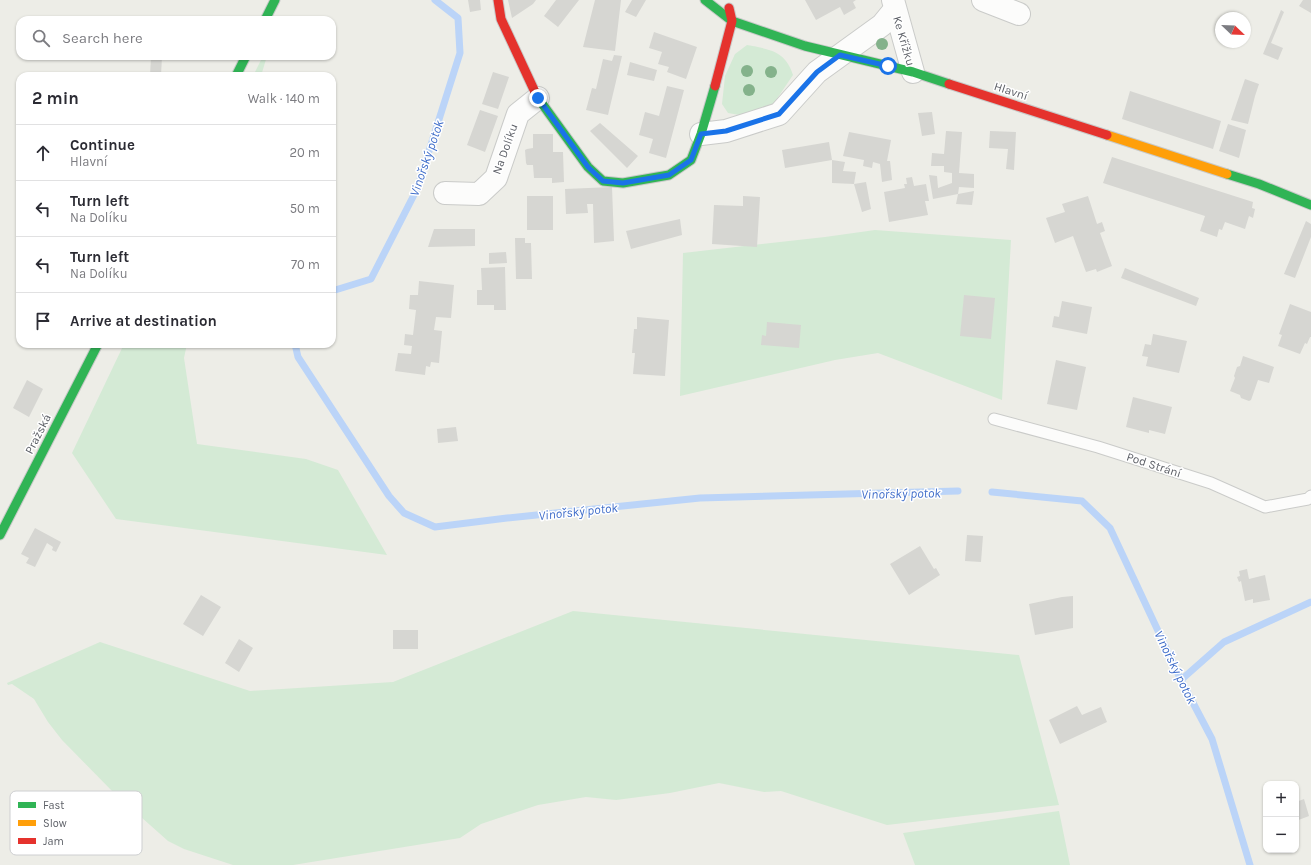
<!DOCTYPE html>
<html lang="en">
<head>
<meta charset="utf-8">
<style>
  :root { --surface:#fff; --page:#f7f7f7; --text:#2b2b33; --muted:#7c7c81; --line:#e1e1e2 }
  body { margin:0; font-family:Karla,sans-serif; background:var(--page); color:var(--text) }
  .controls { position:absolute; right:12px; bottom:12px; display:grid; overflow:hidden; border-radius:8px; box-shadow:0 1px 3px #0004 }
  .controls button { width:36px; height:36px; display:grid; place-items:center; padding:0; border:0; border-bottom:1px solid var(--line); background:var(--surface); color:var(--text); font:20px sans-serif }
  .compass { position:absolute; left:1215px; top:12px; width:36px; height:36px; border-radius:50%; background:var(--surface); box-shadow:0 1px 3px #0004; rotate:113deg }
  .stop { position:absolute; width:12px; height:12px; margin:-9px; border:3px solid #1a73e8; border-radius:50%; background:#fff }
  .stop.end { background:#1a73e8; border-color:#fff; box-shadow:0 1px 4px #0008 }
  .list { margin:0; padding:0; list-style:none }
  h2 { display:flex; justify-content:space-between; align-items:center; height:52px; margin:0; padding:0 16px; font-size:17px }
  h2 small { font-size:13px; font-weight:400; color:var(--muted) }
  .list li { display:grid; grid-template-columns:26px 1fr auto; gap:12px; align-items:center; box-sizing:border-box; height:56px; padding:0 16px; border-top:1px solid var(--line) }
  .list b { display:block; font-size:15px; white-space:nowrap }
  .list p { margin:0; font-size:13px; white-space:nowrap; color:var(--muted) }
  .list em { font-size:13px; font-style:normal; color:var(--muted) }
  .icon { flex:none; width:22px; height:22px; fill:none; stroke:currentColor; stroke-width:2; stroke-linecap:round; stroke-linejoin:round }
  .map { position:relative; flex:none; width:1311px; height:865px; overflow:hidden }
  .search { position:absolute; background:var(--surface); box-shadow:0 1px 3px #0004; left:16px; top:16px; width:320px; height:44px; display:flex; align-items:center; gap:10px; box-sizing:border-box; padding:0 14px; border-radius:12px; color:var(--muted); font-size:15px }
  .panel { position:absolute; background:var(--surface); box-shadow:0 1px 3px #0004; left:16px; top:72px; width:320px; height:276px; border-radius:12px }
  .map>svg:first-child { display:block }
</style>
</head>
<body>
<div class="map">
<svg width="1311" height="865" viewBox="0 0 1311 865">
  <rect width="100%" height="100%" fill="#edede7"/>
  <path fill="#d4ead5" d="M747,45C769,49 786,51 793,75L770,109L745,116L728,113L722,104L725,76L735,54Z
    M263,56H267L261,76H253Z
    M875,230L1011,240L1002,400L878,353L835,360L680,396L683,253L825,237Z
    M124,344H187L184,358L197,444L306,459L338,470L387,555L116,519L72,453Z
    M573,611L1019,655L1059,805L887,825L781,791L764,792L719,783L670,793L616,800L586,797L538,805L481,824L460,838L293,865H233L184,849L168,841L114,793L62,740L48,722L34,699L12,684L8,685L7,683L100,642L250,691L393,682Z
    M1059,811L1070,865H915L903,833Z"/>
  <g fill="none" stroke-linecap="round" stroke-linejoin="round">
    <path stroke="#bbd4f8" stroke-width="7" d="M332,291L371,279L417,189L460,53L458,18L435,0
      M295,344L298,357L389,496L404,513L435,527L507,518L700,498L958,491
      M992,492L1082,501L1110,528L1181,680L1212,739L1250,865
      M1181,680L1224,642L1311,602"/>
  </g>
  <path fill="#d6d6d2" d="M468,0H480L481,10L470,12Z
    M508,0H536L533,4L512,18Z
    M556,0H579L558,27L544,16Z
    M595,0H621L615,51L583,47Z
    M632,0H646L636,17L625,12Z
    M805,0H856L853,2L856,8L844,15L840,7L816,20Z
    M1303,0H1311V13L1299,6Z
    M1281,10L1284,12L1271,43L1283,48L1278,60L1263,54Z
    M654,32L697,47L686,79L667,72L669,67L658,64L662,52L649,48Z
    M614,55L622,56L608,115L586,110L592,88L596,89L603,59L612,61Z
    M151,56H162L161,76H150Z
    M630,62L657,70L654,81L627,75Z
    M493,72L509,77L498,109L482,104Z
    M1245,79L1259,84L1255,96L1248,124L1231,120Z
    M667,86L684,90L666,158L649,153L653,139L639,135L645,112L659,116Z
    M1130,91L1221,121L1213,149L1122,119Z
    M480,110L498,116L485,152L467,145Z
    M932,112L935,134L922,136L918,113Z
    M600,123L638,156L627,168L590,131Z
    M1228,124L1246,130L1239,158L1219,151Z
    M946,131L962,132L959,173L974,174V188L959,187L958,194L933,199L929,175L937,176L938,188L952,183V173L944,172V166H931L932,153L944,154Z
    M990,131L1016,132L1014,170L1006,169L1008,149L989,148Z
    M849,132L891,140L887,161H890L892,180L882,182L880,164L873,162L872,168L863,166L864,160L843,156Z
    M533,134H553V152H563L564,182L552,183V178H534L533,165H527L526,163L525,150L527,149L533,148Z
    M829,142L832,160L785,168L782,150Z
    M1112,157L1253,202L1252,208L1255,209L1253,218L1249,216L1245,229L1225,222L1222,230L1219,229L1217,237L1200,231L1205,216L1103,183Z
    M832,160L845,162L843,171L856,172L854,184L832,183Z
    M912,177L914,186L926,184L929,201H925L928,215L889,222L884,192L905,188L904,184H907L906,178Z
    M866,182L871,209L862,212L854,184Z
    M612,187L614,241L594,243L593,204H587L588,213L566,214L565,189Z
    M974,191L972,205L956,204L958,194Z
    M527,196H553V230H527Z
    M743,196L760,197L757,247L712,244L714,205L743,206Z
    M1088,196L1097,224L1102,222L1105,231L1100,233L1112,266L1097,272L1096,269L1086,272L1073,236L1055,243L1046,218L1065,212L1062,204Z
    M680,219L682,235L631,249L626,231Z
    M1306,221L1311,224V237L1295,278L1284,274Z
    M434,229H475V246L428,247Z
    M515,238H525V243H531L532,279H516Z
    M506,252L507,263L489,264V253Z
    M505,267L506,310H494V305H477V290H482L481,268Z
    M1125,268L1199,298L1196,306L1121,278Z
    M419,281L454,285L451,318L436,317L434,330L442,331L439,363L431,362L430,367L426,366L425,375L395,371L398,353L411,354L412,346L404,345L405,334L413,335L416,310L409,309L410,295H418Z
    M964,295L995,298L991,339L960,336Z
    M1062,301L1092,307L1087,334L1052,327L1054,316L1059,317Z
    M1290,304L1311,312V337H1310L1307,344L1305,343L1300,354L1278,346L1282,335L1279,334Z
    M637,317L669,320L665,376L633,374L635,353H632L634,329H637Z
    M767,322L801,325L799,348L761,345L762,335L766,336Z
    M1153,334L1187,341L1179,373L1146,366L1148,357L1142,356L1145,344L1151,345Z
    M1243,356L1274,367L1269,383L1258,380L1251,400L1249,401L1241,398L1240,395L1230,391L1235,378L1234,376L1237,367L1240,366Z
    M1056,360L1086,367L1077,410L1047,404Z
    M27,380L43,389L29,417L13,408Z
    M1133,397L1172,407L1165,434L1149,430V433L1126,427Z
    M456,427L458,441L438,443L437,429Z
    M35,528L61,542L56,552L52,550L53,547L47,543L35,567L26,563L29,558L21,554Z
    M967,535L983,536L981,562L965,561Z
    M920,546L934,569L936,568L940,575L909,595L890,564Z
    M1247,569L1249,579L1265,575L1270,600L1253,603V599L1245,601L1241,581L1239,582L1237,577L1240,576L1239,571Z
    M201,595L221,607L203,636L183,624Z
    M1073,596V628L1035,635L1029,604L1062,597Z
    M393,630H418V649H393Z
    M239,639L253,648L239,672L225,663Z
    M1077,706L1082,715L1101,707L1107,722L1060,744L1049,720Z
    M1304,799L1309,816L1296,821V802Z"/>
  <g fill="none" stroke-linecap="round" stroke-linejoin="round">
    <defs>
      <path id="lane" d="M994,419L1098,447L1211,483L1265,507L1308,499L1311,496"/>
      <path id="street" d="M893,0L913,72
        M983,0L1019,14
        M701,134L726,131L779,114L817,72L882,25L895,9
        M445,193L479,194L496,178L518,114L538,98"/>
      <path id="fast" d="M705,0L732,21L805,46L913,72L949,84
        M265,20L275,0
        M236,76L246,56
        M535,92L538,98L588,167L603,181L623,183L669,175L691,160L701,134L715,86
        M1227,174L1259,184L1311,205
        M0,535L98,344"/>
      <path id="slow" d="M1107,135L1227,174"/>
      <path id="jam" d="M498,0L501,19L535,92
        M949,84L1107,135
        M715,86L732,21L729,8"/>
    </defs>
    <use href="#lane" stroke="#cacbc9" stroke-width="13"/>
    <use href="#street" stroke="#cacbc9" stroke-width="24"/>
    <use href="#fast" stroke="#c8c9c8" stroke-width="11"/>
    <use href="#slow" stroke="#c8c9c8" stroke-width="11"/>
    <use href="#jam" stroke="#c8c9c8" stroke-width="11"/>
    <use href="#lane" stroke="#fcfcfb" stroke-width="11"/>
    <use href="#street" stroke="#fcfcfb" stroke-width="22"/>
    <use href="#fast" stroke="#30b455" stroke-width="9"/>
    <use href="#slow" stroke="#ff9f0a" stroke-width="9"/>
    <use href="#jam" stroke="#e5322d" stroke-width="9"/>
  </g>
  <g fill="#84b28b">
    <circle cx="882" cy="44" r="6"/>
    <circle cx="747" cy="71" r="6"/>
    <circle cx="771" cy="72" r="6"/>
    <circle cx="749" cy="90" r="6"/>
  </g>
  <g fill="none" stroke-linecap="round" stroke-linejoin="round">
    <path stroke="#1a73e8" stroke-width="5" d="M538,98L588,167L603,181L623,183L669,175L691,160L701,134L726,131L779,114L817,72L840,55L888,66"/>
  </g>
  <g text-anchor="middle" stroke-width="3" stroke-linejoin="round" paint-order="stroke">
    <g font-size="12" fill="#5c5f66" stroke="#fff">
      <text transform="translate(904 41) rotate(74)" y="4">Ke Křížku</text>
      <text transform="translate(1011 91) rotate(18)" y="4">Hlavní</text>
      <text transform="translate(505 149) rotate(-70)" y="4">Na Dolíku</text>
      <text transform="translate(38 434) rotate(-63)" y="4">Pražská</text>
      <text transform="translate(1154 465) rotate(18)" y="4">Pod Strání</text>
    </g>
    <g font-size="13" font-style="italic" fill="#406eca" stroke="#fff">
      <text transform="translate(426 158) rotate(-71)" y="5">Vinořský potok</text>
      <text transform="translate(901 493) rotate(-1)" y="5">Vinořský potok</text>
      <text transform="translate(578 511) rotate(-6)" y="5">Vinořský potok</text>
      <text transform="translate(1176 667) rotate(64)" y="5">Vinořský potok</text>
    </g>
  </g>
  <rect x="10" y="791" width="132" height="64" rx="6" fill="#fff" stroke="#cecfd1" stroke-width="1"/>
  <rect x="18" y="802" width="18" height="6" fill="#30b455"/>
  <rect x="18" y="820" width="18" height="6" fill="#ff9f0a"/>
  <rect x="18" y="838" width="18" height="6" fill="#e5322d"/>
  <g font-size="11" fill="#5c5f66">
    <text x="43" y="809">Fast</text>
    <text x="43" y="827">Slow</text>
    <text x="43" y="845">Jam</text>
  </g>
</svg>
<div class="controls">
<button>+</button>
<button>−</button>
</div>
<svg class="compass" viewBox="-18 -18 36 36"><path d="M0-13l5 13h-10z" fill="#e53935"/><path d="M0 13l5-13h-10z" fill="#7c7c81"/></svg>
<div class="stop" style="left:888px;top:66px"></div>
<div class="stop end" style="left:538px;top:98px"></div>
<div class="search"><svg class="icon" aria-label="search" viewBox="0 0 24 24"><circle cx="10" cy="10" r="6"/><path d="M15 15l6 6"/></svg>Search here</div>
<section class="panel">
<h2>2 min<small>Walk · 140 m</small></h2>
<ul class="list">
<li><svg class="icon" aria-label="ahead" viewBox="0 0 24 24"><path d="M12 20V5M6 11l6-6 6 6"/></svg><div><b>Continue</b><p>Hlavní</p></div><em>20 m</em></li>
<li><svg class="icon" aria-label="left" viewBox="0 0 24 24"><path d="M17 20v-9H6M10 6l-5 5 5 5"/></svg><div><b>Turn left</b><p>Na Dolíku</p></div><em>50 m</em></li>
<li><svg class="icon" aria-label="left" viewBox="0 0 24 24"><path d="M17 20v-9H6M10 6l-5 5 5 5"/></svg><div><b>Turn left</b><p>Na Dolíku</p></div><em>70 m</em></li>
<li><svg class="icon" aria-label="arrive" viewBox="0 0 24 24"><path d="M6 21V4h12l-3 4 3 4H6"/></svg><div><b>Arrive at destination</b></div></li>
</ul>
</section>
</div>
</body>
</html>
